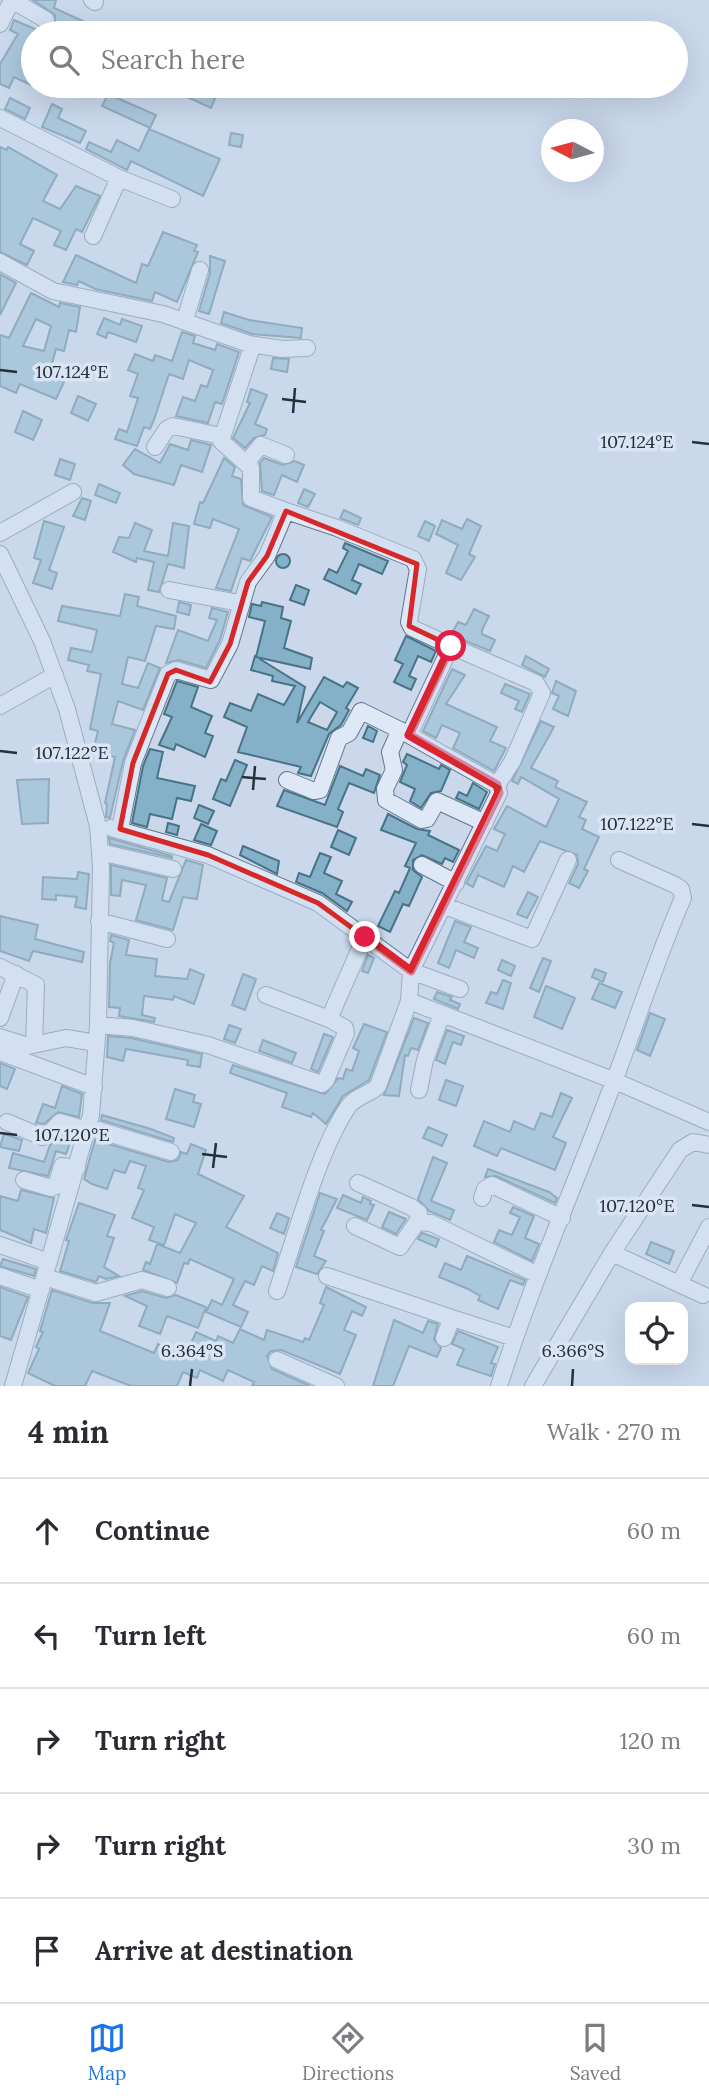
<!DOCTYPE html>
<html lang="en">
<head>
<meta charset="utf-8">
<style>
  :root { --surface:#fff; --page:#f7f7f7; --text:#2b2b33; --muted:#7c7c81; --line:#e1e1e2; --accent:#1a73e8 }
  body { margin:0; font-family:Lora,serif; background:var(--page); color:var(--text) }
  .controls { position:absolute; right:21px; bottom:21px; display:grid; overflow:hidden; border-radius:14px; box-shadow:0 7px 28px #0002 }
  .controls button { width:63px; height:63px; display:grid; place-items:center; padding:0; border:0; border-bottom:2px solid var(--line); background:var(--surface); color:var(--text); font:35px sans-serif }
  .compass { position:absolute; left:541px; top:119px; width:63px; height:63px; border-radius:50%; background:var(--surface); box-shadow:0 7px 28px #0002; rotate:276deg }
  .stop { position:absolute; width:21px; height:21px; margin:-16px; border:5px solid #e11d48; border-radius:50%; background:#fff }
  .stop.end { background:#e11d48; border-color:#fff; box-shadow:0 2px 7px #0008 }
  .list { margin:0; padding:0; list-style:none }
  h2 { display:flex; justify-content:space-between; align-items:center; height:91px; margin:0; padding:0 28px; font-size:30px }
  h2 small { font-size:23px; font-weight:400; color:var(--muted) }
  .list li { display:grid; grid-template-columns:46px 1fr auto; gap:21px; align-items:center; box-sizing:border-box; height:105px; padding:0 28px; border-top:2px solid var(--line) }
  .list b { display:block; font-size:26px; white-space:nowrap }
  .list em { font-size:23px; font-style:normal; color:var(--muted) }
  .icon { flex:none; width:38px; height:38px; fill:none; stroke:currentColor; stroke-width:2; stroke-linecap:round; stroke-linejoin:round }
  .map { position:relative; flex:none; width:709px; height:1386px; overflow:hidden }
  .search { position:absolute; background:var(--surface); box-shadow:0 7px 28px #0002; left:21px; right:21px; top:21px; height:77px; display:flex; align-items:center; gap:18px; box-sizing:border-box; padding:0 24px; border-radius:38px; color:var(--muted); font-size:26px }
  .sheet { height:616px; background:var(--surface) }
  nav { display:flex; justify-content:space-around; align-items:center; box-sizing:border-box; height:98px; border-top:2px solid var(--line); background:var(--surface); font-size:19px; color:var(--muted) }
  nav a { display:grid; justify-items:center; gap:4px }
  nav .on { color:var(--accent) }
  .map>svg:first-child { display:block }
</style>
</head>
<body>
<div class="map">
<svg width="709" height="1386" viewBox="0 0 709 1386">
  <rect width="100%" height="100%" fill="#cbd8ec"/>
  <path fill="#84b1c8" stroke="#487386" stroke-width="2" fill-rule="evenodd" d="M33,0H56L54,8L109,33H51L43,30L55,26V15Z
    M14,20L35,29L28,45L33,48V86L14,77L9,88L0,84V64L18,34L10,30Z
    M190,86L216,96L211,108L185,96Z
    M108,94L156,115L150,128L102,106Z
    M10,98L30,108L25,119L5,109Z
    M52,104L62,109L58,118L86,131L80,143L42,127Z
    M149,129L220,159L203,196L131,161L127,170L86,149L89,142L111,152L117,140L139,151Z
    M231,133L243,135L241,147L229,145Z
    M0,147L7,150L8,147L57,175L43,201L60,209L76,186L100,196L82,232L76,229L66,250L54,245L61,231L33,218L20,244L34,251L27,265L0,252Z
    M163,232L197,245L194,251L198,252L177,302L155,292L152,301L95,289L79,281L77,285L63,282L76,255L136,283L142,264L148,266Z
    M210,256L225,261L209,314L199,311L210,273Z
    M0,274L16,283L0,315Z
    M31,293L59,307L60,303L80,307L76,332L69,330L64,351L56,349L49,375L64,382L56,399L20,384L16,393L0,386V335L9,338ZM36,319L51,326L44,351L23,346Z
    M224,312L249,320L302,328L301,338L252,334L221,323Z
    M104,318L120,325L122,319L142,326L136,342L108,332L106,338L97,334Z
    M182,332L195,336L193,343L215,350L217,344L239,352L222,404L215,402L208,423L176,416L183,397L195,401L201,385L207,387L213,370L189,360L183,379L169,374L155,417L150,429L144,427L137,446L115,439L119,429L127,432L138,398L130,396L138,374L128,370L135,354L153,361L155,355L172,361Z
    M273,358L289,359L287,372L271,369Z
    M251,389L267,395L255,424L267,429L265,435L254,438L245,448L233,438L250,403L247,402Z
    M78,396L96,404L88,421L71,413Z
    M23,411L42,420L33,440L15,432Z
    M191,440L211,445L202,472L181,465L174,485L134,474L123,465L135,449L160,463L170,444L188,450Z
    M224,458L235,467L232,476L241,479L243,505L272,517L250,561L242,558L231,591L216,588L239,529L213,519L210,528L194,524L200,502L203,503Z
    M264,458L283,465L295,461L304,465L297,482L282,475L274,495L262,491L260,463Z
    M60,459L75,464L70,480L55,475Z
    M99,484L120,493L116,503L95,495Z
    M304,489L315,494L308,507L298,503Z
    M82,498L91,501L85,520L73,516Z
    M344,510L361,518L358,525L340,518Z
    M467,519L481,526L469,554L475,557L461,580L446,573L458,545L436,534L442,520L462,529Z
    M44,521L64,527L49,570L57,573L52,589L33,583L41,560L34,558Z
    M425,521L435,526L429,541L418,536Z
    M135,523L152,530L144,551L168,556L173,523L189,526L184,568L168,564L159,592L148,590L154,562L137,558L136,562L113,552L119,537L129,538Z
    M345,543L388,561L382,574L359,564L352,580L361,584L356,594L324,579L329,569L337,573L348,551L343,548Z
    M276 561a7 7 0 1 1 14 0a7 7 0 1 1-14 0Z
    M296,585L309,590L304,605L290,600Z
    M125,594L139,597L137,606L176,616L174,629L156,626L145,661L128,657L122,684L138,688L148,663L160,668L143,710L118,701L112,724L135,730L123,761L110,818L106,817L107,804L105,803L115,757L93,752L98,731L90,729L101,674L87,671L89,665L68,660L71,648L92,652L97,630L58,621L62,606L120,616Z
    M179,602L191,605L189,615L177,612Z
    M262,602L283,607L281,618L291,621L284,648L312,658L310,669L256,657L265,621L249,617L252,604L261,606Z
    M212,608L228,612L220,640L206,668L179,660L166,663L178,630L208,641L217,620L209,618Z
    M474,609L489,616L482,630V634L495,640L490,651L451,635L458,622L466,625Z
    M406,636L436,651L431,662L418,656L409,676L416,679L411,690L394,682L403,664L395,660Z
    M255,656L305,687L297,723L324,677L343,687L347,682L358,688L346,708L349,710L341,725L329,734L311,776L298,773L301,767L238,752L247,727L224,717L230,703L251,711L258,694L284,705L295,686L272,681L273,676L251,670ZM320,702L337,712L327,730L308,722Z
    M526,656L549,669L545,677L522,665Z
    M452,669L465,675L446,704L497,727L490,741L506,748L494,771L453,748L460,733L442,725L436,738L423,731Z
    M177,681L198,687L191,707L212,716L205,733L213,736L205,757L176,744L174,750L159,745L172,717L164,714Z
    M556,681L576,691L568,716L553,709L559,696L552,693Z
    M505,684L530,694L522,712L515,709L519,701L501,693Z
    M541,721L554,727L531,768L558,781L555,787L587,802L579,817L586,820L582,829L599,837L584,869L588,871L579,888L569,883L578,864L577,855L540,841L524,872L513,866L504,887L478,875L473,887L466,883L486,846L497,851L505,834L494,829L507,806L546,827L559,799L521,777L518,784L512,781Z
    M368,726L377,731L373,742L363,738Z
    M150,749L163,752L157,778L195,786L191,801L177,798L172,819L150,814L147,827L132,823L143,766Z
    M407,754L439,769L441,765L450,770L441,791L431,793L421,808L410,801L415,789L400,782L407,765L403,762Z
    M235,760L247,765L230,806L213,799L221,779L226,781Z
    M340,766L363,776L366,769L380,775L374,793L349,783L338,809L343,812L337,827L277,806L284,790L325,805Z
    M49,779L48,823L22,824L17,780Z
    M473,783L487,792L479,809L456,798L459,792L467,796Z
    M199,805L214,811L208,824L194,818Z
    M388,814L417,829L430,831L428,835L459,850L453,862L445,858L442,864L422,855L413,860V870L422,877L409,906L403,904L390,932L378,926L395,891L399,893L410,868L405,866L416,843L381,830Z
    M168,823L179,826L177,835L166,832Z
    M201,824L217,831L211,845L194,840Z
    M338,830L356,838L349,855L331,847Z
    M109,838L172,856V858L110,844Z
    M243,846L279,861L277,874L240,855Z
    M320,853L331,857L324,873L342,881L336,894L352,902L347,911L322,893L296,882L299,873L310,877Z
    M186,860L203,865L197,899L183,897L173,930L136,920L146,885L122,880L120,896L111,895V865L167,878L162,900L169,902Z
    M78,872L89,874L86,909L75,907L77,897L56,895V900L42,899L43,877L77,879Z
    M528,892L538,897L527,918L517,914Z
    M0,916L38,925L35,939L84,952L82,962L33,951L29,961L0,951Z
    M455,921L471,927L464,942L478,948L474,958L456,950L449,968L438,963Z
    M111,935L129,940L126,955L157,959L155,976L187,979L190,969L204,975L194,1004L174,996L173,1000L144,996L142,1015L155,1018L154,1022L119,1016L120,1008L109,1007L110,963L114,943L110,941Z
    M368,955L374,958L368,973L362,971Z
    M543,958L551,961L539,992L530,988Z
    M502,960L515,966L511,976L498,970Z
    M595,969L606,973L603,982L592,977Z
    M243,974L256,979L245,1010L232,1005Z
    M503,980L511,983L503,1009L486,1003L491,992L497,994Z
    M599,983L622,992L615,1008L592,999Z
    M546,986L575,998L562,1029L534,1017Z
    M437,992L452,997L450,1000L460,1004L458,1009L434,999Z
    M650,1013L665,1019L650,1056L637,1050Z
    M414,1018L428,1023L418,1050L411,1048L408,1056L405,1055L399,1096L384,1095Z
    M364,1024L387,1032L369,1080L343,1096L326,1124L313,1113L311,1117L282,1107L287,1093L230,1073L233,1065L325,1094L338,1078L343,1079L346,1069L352,1071L359,1051L353,1048Z
    M229,1025L241,1029L235,1043L224,1039Z
    M447,1030L464,1036L461,1045L453,1042L445,1064L436,1060Z
    M324,1034L333,1037L318,1072L311,1069Z
    M108,1036L131,1038L202,1054L200,1067L187,1065L188,1060L126,1049L123,1061L107,1057Z
    M263,1040L296,1053L292,1063L259,1051Z
    M0,1063L15,1069L7,1089L0,1086Z
    M446,1080L463,1086L456,1106L439,1100Z
    M62,1086L82,1094L79,1117L58,1112L44,1124L36,1123L43,1104L55,1108Z
    M175,1089L195,1095L193,1102L201,1104L194,1127L166,1119Z
    M561,1093L572,1098L553,1137L566,1143L555,1170L501,1148L497,1156L474,1146L484,1121L510,1132L514,1121L534,1130L541,1113L552,1117Z
    M102,1115L151,1129L174,1138L173,1142L101,1120Z
    M428,1127L447,1135L442,1146L423,1138Z
    M4,1134L22,1140L19,1151L0,1147Z
    M63,1134L72,1137L66,1154L56,1151L48,1176L9,1168L13,1153L44,1162L50,1145Z
    M95,1140L169,1162L178,1160L181,1152L187,1154L191,1144L206,1150L198,1174L244,1196L226,1227L278,1253L273,1271L262,1266L254,1285L245,1281L233,1305L248,1312L241,1327L206,1312L212,1300L222,1305L234,1279L190,1259L188,1264L184,1263L177,1283L143,1270L146,1262L150,1264L157,1244L180,1253L196,1223L175,1214L164,1245L149,1240L154,1227L132,1218L144,1190L138,1188L146,1166L130,1161L125,1173L114,1170L107,1189L92,1184L84,1179Z
    M433,1157L447,1163L431,1201L454,1210L450,1220L429,1211L418,1199Z
    M488,1169L549,1192L557,1198L555,1203L496,1176L485,1177Z
    M21,1190L54,1198L46,1233L34,1229L31,1243L0,1230V1196L18,1201Z
    M320,1193L337,1199L321,1230L324,1231L314,1256L326,1261L317,1274L296,1267Z
    M343,1195L361,1203L363,1197L371,1201L370,1204L374,1205L367,1220L337,1208Z
    M79,1203L115,1215L107,1236L114,1238L104,1267L119,1276L106,1279L99,1276L96,1282L60,1271L69,1241L66,1240Z
    M513,1207L534,1216L525,1238L539,1244L532,1261L494,1242L499,1230L512,1235L520,1217L510,1213Z
    M389,1212L406,1219L396,1234L382,1227Z
    M277,1213L289,1218L284,1234L270,1228Z
    M422,1233L439,1239L436,1247L418,1239Z
    M651,1242L674,1251L669,1264L646,1254Z
    M467,1256L525,1280L523,1285L510,1280L498,1309L478,1300L480,1296L468,1289L439,1277L445,1263L461,1270Z
    M3,1259L36,1269L34,1276L0,1266Z
    M0,1287L28,1297L11,1340L0,1336Z
    M326,1287L366,1307L362,1316L352,1311L344,1330L356,1335L340,1374L281,1350L271,1351L267,1356L272,1369L310,1386H252L254,1382L228,1370L223,1381L200,1370L197,1378L183,1372L177,1386H131L92,1371L85,1386H55L28,1373L39,1349L36,1347L43,1332L40,1331L52,1290L93,1303H110L100,1331L154,1353L158,1344L185,1357L196,1332L216,1341L218,1336L233,1343L240,1329L264,1340L267,1330L303,1342L305,1338L309,1340L324,1305L320,1303Z
    M142,1291L166,1298L176,1295L206,1307L198,1328L167,1316L160,1334L139,1326L147,1306L125,1296Z
    M394,1320L423,1333L428,1321L438,1324L434,1339L441,1348L437,1357L409,1346L393,1386H373Z
    M458,1331L498,1347L491,1363L495,1364L491,1376L457,1365L464,1349L452,1344Z"/>
  <g fill="none" stroke-linecap="round" stroke-linejoin="round">
    <defs>
      <path id="minor" d="M92,0L95,2
        M0,24L12,0L46,20
        M0,118L119,178L172,199
        M93,236L119,178
        M0,262L53,291L163,314L249,344L251,350L221,441L251,468V498L286,511L267,556L248,582L230,644L211,680L176,670L168,674L133,763L120,829
        M185,320L200,270
        M249,344L282,349L307,348
        M155,447L167,429L173,426L221,436
        M247,462L261,445L286,455
        M286,511L337,528L413,559L418,569L409,622L412,628L451,646L409,735L497,785L499,793L411,971L460,989
        M0,533L73,492
        M0,554L42,641L67,709L98,826L101,867L98,1025L91,1115L13,1386
        M169,590L240,603
        M451,646L536,683L542,693L512,762L497,785
        M0,706L55,675
        M400,730L390,752L394,770L385,789L386,800L422,820L427,819L437,801L485,823
        M287,780L314,791L320,790L339,738L349,733L361,711L408,734
        M111,828L208,855L318,903L411,971L409,1001L615,1081L709,1122
        M100,852L173,869
        M422,865L456,883
        M445,906L532,939L568,860
        M99,921L167,939
        M0,967L36,985L34,1045
        M266,995L329,1019L365,937
        M0,1018L16,974
        M98,1025L133,1028L208,1045L322,1084L326,1080L346,1033L345,1028L329,1019
        M0,1037L28,1046L66,1038L96,1043
        M0,1052L94,1087
        M419,1090L425,1060L442,1014
        M7,1122L42,1137L50,1133L60,1122L87,1130
        M88,1127L171,1152
        M24,1180L51,1188L56,1186L62,1166L77,1168
        M358,1183L411,1207L419,1213L417,1222
        M482,1198L485,1189L492,1185L562,1218
        M355,1226L400,1247L417,1222L431,1223L538,1275
        M0,1245L49,1262
        M612,1253L680,1150L693,1142L709,1145
        M0,1276L41,1290
        M327,1276L452,1318
        M45,1277L96,1293L142,1280L168,1288
        M679,1284L703,1295
        M277,1291C295,1239 318,1151 348,1107C356,1095 370,1095 378,1086L409,1001
        M444,1338L452,1318L514,1338
        M277,1360L336,1386
        M499,1386C530,1288 571,1194 608,1097C634,1031 654,964 683,898L681,889L675,885L619,860
        M533,1386L612,1253L679,1284L709,1227"/>
    </defs>
    <use href="#minor" stroke="#607789" stroke-width="18"/>
    <use href="#minor" stroke="#dee8f7" stroke-width="16"/>
  </g>
  <g fill="none" stroke-linecap="round" stroke-linejoin="round">
    <path stroke="#e11d48" stroke-width="9" d="M365,937L411,971L499,793L497,785L409,735L451,646"/>
  </g>
  <path d="M0 0H709V1386H0ZM286,511L417,564L409,626L451,646L409,735L499,788L411,971L318,903L208,855L120,829L133,763L168,674L176,670L210,682L230,644L248,582L267,556Z" fill="#cbd8ec" fill-opacity=".55" fill-rule="evenodd"/>
  <path fill="none" stroke="#d62828" stroke-width="5" stroke-linejoin="round" d="M286,511L417,564L409,626L451,646L409,735L499,788L411,971L318,903L208,855L120,829L133,763L168,674L176,670L210,682L230,644L248,582L267,556Z"/>
  <path fill="none" stroke="#22313a" stroke-width="2.5" d="M0,370L17,372M282,399L306,402M293,413L295,388M692,442L709,444M0,751L17,753M242,777L266,779M253,790L255,766M692,824L709,826M0,1133L17,1135M202,1154L227,1157M213,1168L216,1143M692,1205L709,1207M190,1386L192,1369M572,1386L573,1369"/>
  <g font-size="18" text-anchor="middle" fill="#22313a" stroke="#dae4f4" stroke-width="7" stroke-linejoin="round" paint-order="stroke">
    <text x="72" y="378">107.124°E</text>
    <text x="637" y="448">107.124°E</text>
    <text x="72" y="759">107.122°E</text>
    <text x="637" y="830">107.122°E</text>
    <text x="72" y="1141">107.120°E</text>
    <text x="637" y="1212">107.120°E</text>
    <text x="192" y="1357">6.364°S</text>
    <text x="573" y="1357">6.366°S</text>
  </g>
</svg>
<div class="controls">
<button><svg class="icon" aria-label="locate" viewBox="0 0 24 24"><circle cx="12" cy="12" r="6"/><path d="M12 2v4M12 18v4M2 12h4M18 12h4"/></svg></button>
</div>
<svg class="compass" viewBox="-18 -18 36 36"><path d="M0-13l5 13h-10z" fill="#e53935"/><path d="M0 13l5-13h-10z" fill="#7c7c81"/></svg>
<div class="stop" style="left:451px;top:646px"></div>
<div class="stop end" style="left:365px;top:937px"></div>
<div class="search"><svg class="icon" aria-label="search" viewBox="0 0 24 24"><circle cx="10" cy="10" r="6"/><path d="M15 15l6 6"/></svg>Search here</div>
</div>
<section class="sheet">
<h2>4 min<small>Walk · 270 m</small></h2>
<ul class="list">
<li><svg class="icon" aria-label="ahead" viewBox="0 0 24 24"><path d="M12 20V5M6 11l6-6 6 6"/></svg><div><b>Continue</b></div><em>60 m</em></li>
<li><svg class="icon" aria-label="left" viewBox="0 0 24 24"><path d="M17 20v-9H6M10 6l-5 5 5 5"/></svg><div><b>Turn left</b></div><em>60 m</em></li>
<li><svg class="icon" aria-label="right" viewBox="0 0 24 24"><path d="M7 20v-9h11M14 6l5 5-5 5"/></svg><div><b>Turn right</b></div><em>120 m</em></li>
<li><svg class="icon" aria-label="right" viewBox="0 0 24 24"><path d="M7 20v-9h11M14 6l5 5-5 5"/></svg><div><b>Turn right</b></div><em>30 m</em></li>
<li><svg class="icon" aria-label="arrive" viewBox="0 0 24 24"><path d="M6 21V4h12l-3 4 3 4H6"/></svg><div><b>Arrive at destination</b></div></li>
</ul>
</section>
<nav>
<a class="on"><svg class="icon" aria-label="map" viewBox="0 0 24 24"><path d="M3 6l6-2 6 2 6-2v14l-6 2-6-2-6 2zM9 4v14M15 6v14"/></svg>Map</a>
<a><svg class="icon" aria-label="directions" viewBox="0 0 24 24"><path d="M12 3l9 9-9 9-9-9zM9 14v-3h6M13 9l2 2-2 2"/></svg>Directions</a>
<a><svg class="icon" aria-label="saved" viewBox="0 0 24 24"><path d="M7 4h10v16l-5-4-5 4z"/></svg>Saved</a>
</nav>
</body>
</html>
